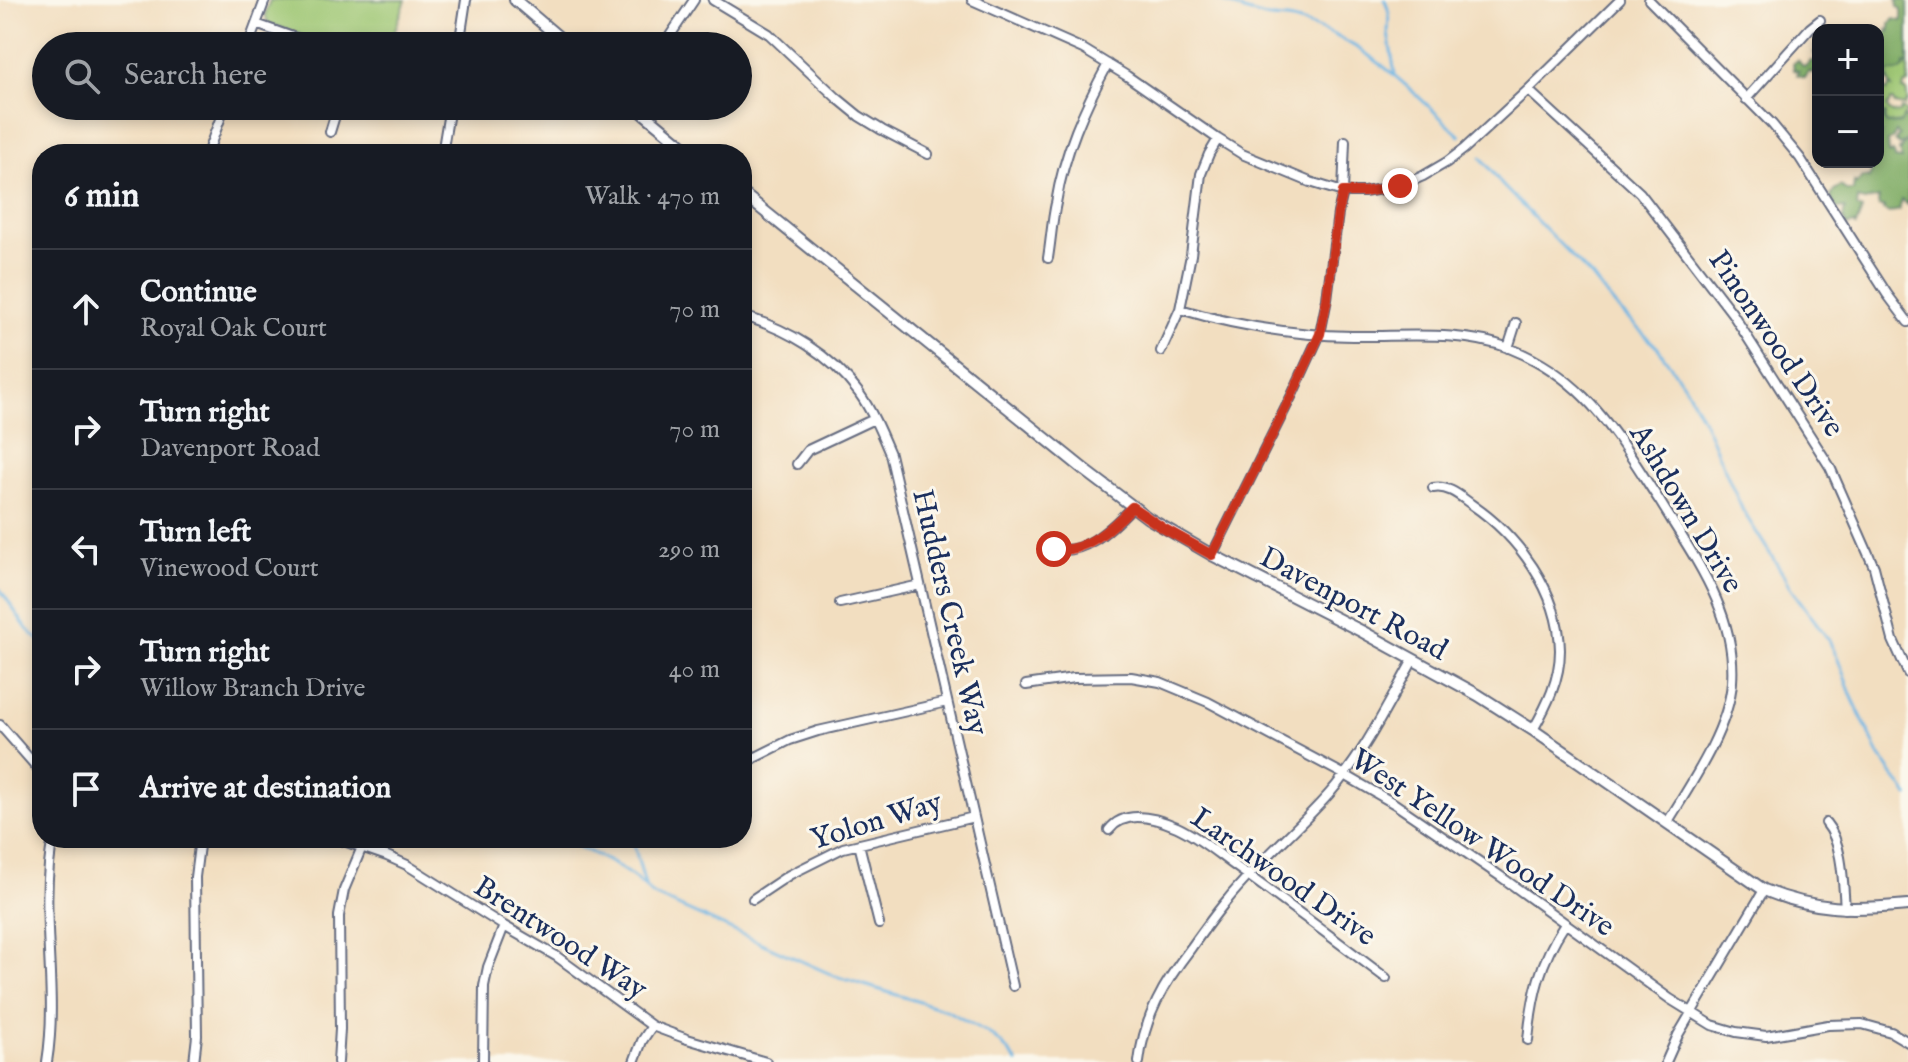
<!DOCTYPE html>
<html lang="en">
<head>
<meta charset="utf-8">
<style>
  :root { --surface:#171b24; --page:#20242c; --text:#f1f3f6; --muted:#9ea1a6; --line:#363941 }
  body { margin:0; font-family:"IM FELL English",serif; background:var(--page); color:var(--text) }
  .controls { position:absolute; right:24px; top:24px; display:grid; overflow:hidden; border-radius:16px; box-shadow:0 4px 12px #0003 }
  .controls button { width:72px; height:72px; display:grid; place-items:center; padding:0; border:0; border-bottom:2px solid var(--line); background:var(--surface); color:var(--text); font:40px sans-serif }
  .stop { position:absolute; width:24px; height:24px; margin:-18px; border:6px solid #c8321e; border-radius:50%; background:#fff }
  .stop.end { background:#c8321e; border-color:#fff; box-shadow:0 2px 8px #0008 }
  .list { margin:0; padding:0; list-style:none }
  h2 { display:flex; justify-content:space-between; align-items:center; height:104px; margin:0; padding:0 32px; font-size:34px }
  h2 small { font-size:26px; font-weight:400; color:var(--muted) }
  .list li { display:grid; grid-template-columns:52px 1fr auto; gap:24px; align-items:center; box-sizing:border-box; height:120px; padding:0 32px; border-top:2px solid var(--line) }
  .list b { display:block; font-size:30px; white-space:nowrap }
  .list p { margin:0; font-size:26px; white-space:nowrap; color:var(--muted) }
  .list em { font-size:26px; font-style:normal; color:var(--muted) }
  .icon { flex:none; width:44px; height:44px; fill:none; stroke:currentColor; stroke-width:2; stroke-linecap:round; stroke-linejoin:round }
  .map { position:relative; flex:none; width:1908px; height:1062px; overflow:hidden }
  .search { position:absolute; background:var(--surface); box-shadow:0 4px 12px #0003; left:32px; top:32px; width:720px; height:88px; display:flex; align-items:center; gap:20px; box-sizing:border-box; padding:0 28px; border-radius:44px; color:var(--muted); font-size:30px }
  .panel { position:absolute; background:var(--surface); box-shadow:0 4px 12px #0003; left:32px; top:144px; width:720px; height:704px; border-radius:32px }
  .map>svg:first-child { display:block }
</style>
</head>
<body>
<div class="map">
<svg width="1908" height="1062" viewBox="0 0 1908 1062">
  <rect width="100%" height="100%" fill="#fbf7ec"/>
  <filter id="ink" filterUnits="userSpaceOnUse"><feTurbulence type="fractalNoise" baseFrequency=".0125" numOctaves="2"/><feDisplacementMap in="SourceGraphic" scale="16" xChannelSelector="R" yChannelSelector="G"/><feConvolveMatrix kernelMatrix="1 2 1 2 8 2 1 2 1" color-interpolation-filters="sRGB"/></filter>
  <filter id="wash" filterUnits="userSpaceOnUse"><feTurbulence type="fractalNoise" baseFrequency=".006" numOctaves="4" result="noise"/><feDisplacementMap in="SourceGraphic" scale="32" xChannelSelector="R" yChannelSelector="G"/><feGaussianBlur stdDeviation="1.8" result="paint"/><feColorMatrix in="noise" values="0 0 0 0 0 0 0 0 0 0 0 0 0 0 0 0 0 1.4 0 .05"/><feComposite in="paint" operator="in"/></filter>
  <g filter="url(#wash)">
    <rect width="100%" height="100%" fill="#f2dec0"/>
    <path fill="#9dc672" stroke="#5c7a68" stroke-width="2" d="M270,0H406L389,46H332L268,23L265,14Z
      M1904,63L1908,64V83L1904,85L1903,90H1906L1908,102H1906L1905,106L1894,104L1893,101H1891L1887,107L1889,111L1892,113L1900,112L1901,109L1907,112L1902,119V122L1887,124L1882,115L1878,114V110H1880L1882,106L1878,101H1881L1882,98H1878V95L1881,96L1884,90L1887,91L1889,87L1892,88L1890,85L1888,78L1887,81L1884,79L1890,71H1901L1905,66Z"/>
    <path fill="#7eab64" stroke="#4c6d61" stroke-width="2" d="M1897,0H1908V68V64L1905,63L1904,68L1897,72L1878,73V55L1884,53L1878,50L1881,43L1879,37L1890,31L1887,29L1890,28V23L1894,19L1902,21V9L1898,7Z
      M1818,45V77L1816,73L1809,72L1805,78L1797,75L1799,71L1794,70L1793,63L1797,60L1804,67L1811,61H1817L1814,52L1817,51L1815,47Z
      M1878,114H1885L1884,120L1887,124L1900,123L1904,117L1908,119V139L1900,145L1895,141L1899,135L1896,132L1893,138L1888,141L1889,154L1893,152L1894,158L1901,159L1899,150L1904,144L1908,142V205L1902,200L1899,210L1889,213L1884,210L1885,207H1880L1878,204L1879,198L1864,201L1858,199L1857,207L1862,210L1856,226L1854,224L1847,226L1843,218L1845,208L1837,209C1829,197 1828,194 1841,186L1847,191H1853L1854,182L1856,184L1862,177L1869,178L1872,171L1865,166V163L1878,162V155L1881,156L1878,154L1881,133L1878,132Z"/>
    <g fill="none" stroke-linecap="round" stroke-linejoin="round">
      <path stroke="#6bb4e3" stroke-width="3" d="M1216,0C1229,2 1233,7 1244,11C1250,13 1256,14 1262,16C1272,20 1283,17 1293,20C1364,38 1409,88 1460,136
        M1385,0L1389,12L1388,33L1395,74
        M1481,157L1502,185L1592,277L1616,307L1658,348L1686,388L1704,422L1743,511L1783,574L1789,586L1829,640L1837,657L1852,697L1879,755L1908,796
        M0,589L27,629L42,643
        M560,838C586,850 635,871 651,894L835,976L946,1010L988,1033L1002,1044L1017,1062
        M632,838L645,885"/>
    </g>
  </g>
  <g filter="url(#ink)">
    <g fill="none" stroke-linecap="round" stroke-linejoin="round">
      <defs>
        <path id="minor" d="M713,0L769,34L837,98L859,116L882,130L928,154
          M972,0L1083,49L1127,76L1218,139L1242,154L1310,182L1343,192H1364L1400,186L1423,176L1447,162L1464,149L1528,90L1620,0
          M1649,0L1772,124L1800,158L1887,294L1908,322
          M256,24L318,46
          M248,46L265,0
          M459,46L466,0
          M663,46L694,0
          M1528,90L1640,193L1732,313L1830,467L1874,567L1893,640L1908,673
          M1746,99L1810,28L1820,20
          M330,132L338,106
          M207,154L225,106
          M442,154L450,106
          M1048,258C1051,240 1052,221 1056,203C1064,153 1084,108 1108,64
          M1180,309C1236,326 1293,335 1352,336C1403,337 1461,330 1509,348C1537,359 1563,376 1584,397C1614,427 1636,465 1659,500C1693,556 1737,613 1732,682C1729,728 1691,784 1667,823
          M742,316C787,328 831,355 859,393C872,411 881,433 890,454L1013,986
          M1508,348L1516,323
          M1161,351L1180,309L1191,255L1201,174L1209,154L1218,139
          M797,464L808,450L874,419
          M1433,488C1448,485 1460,496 1471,504C1518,536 1559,591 1560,650C1560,680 1547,705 1533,730
          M1047,545C1078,563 1113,527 1132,507
          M1212,555L1292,395L1320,334L1327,299L1338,213L1343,192L1345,141
          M840,603L920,585
          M1026,685L1074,678L1131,677L1160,682L1208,702L1345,775L1395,804L1500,876L1670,999L1712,1025L1736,1032L1766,1036L1828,1025L1862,1024L1891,1032L1908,1042
          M0,725L42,773
          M742,734L744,743L753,759
          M742,764L790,740L818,731L947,702
          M1826,823C1843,843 1843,883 1845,909
          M1109,830C1125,809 1156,818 1177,827C1199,837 1218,854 1238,868C1288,904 1337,941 1386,978
          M335,838L387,856L407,865L504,926L556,956L652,1026L687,1039L766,1062
          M859,844L879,924
          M753,899L789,875L843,848L974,817
          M1528,1040C1532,995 1540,962 1565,924
          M47,1062C59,988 38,912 53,838
          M194,1062L197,1036L195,877L200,838
          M338,1062L340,1029L339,916L344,890L362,847
          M483,1062L484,986L488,967L504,926
          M634,1062L642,1041L652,1026
          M1139,1062C1144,1017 1164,983 1191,948C1203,931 1215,914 1228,899C1259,861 1297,830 1329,794C1364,754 1387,706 1413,660
          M1666,1062L1678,1035L1764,890"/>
        <path id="tertiary" d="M515,0L569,46
          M635,106L693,154
          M742,193L1086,471L1148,518L1212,555L1363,632L1478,695L1533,730L1764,890C1816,911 1853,910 1908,905"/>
      </defs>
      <use href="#minor" stroke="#666c80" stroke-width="12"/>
      <use href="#tertiary" stroke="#666c80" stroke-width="14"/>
      <use href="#minor" stroke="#fff" stroke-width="8"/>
      <use href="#tertiary" stroke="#fff" stroke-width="10"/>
    </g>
  </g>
  <g fill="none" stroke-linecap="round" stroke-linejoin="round" filter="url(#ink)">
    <path stroke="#c8321e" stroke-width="10" d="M1054,549C1085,554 1112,528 1132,507L1163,528L1212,555L1292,395L1320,334L1327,299L1338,213L1343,192H1364L1400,186"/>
  </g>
  <g text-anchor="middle" stroke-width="6" stroke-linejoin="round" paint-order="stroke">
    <g font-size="30" fill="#1b2f5e" stroke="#fbf7ec">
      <text transform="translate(1777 343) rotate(56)" y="10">Pinonwood Drive</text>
      <text transform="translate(1687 508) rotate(59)" y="10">Ashdown Drive</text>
      <text transform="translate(1354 603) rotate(28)" y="10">Davenport Road</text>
      <text transform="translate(951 612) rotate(77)" y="10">Hudders Creek Way</text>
      <text transform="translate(876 820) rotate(-17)" y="10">Yolon Way</text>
      <text transform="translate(1483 842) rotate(34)" y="10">West Yellow Wood Drive</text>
      <text transform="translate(1284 876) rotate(35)" y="10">Larchwood Drive</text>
      <text transform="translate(561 937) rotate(33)" y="10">Brentwood Way</text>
    </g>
  </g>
</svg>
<div class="controls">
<button>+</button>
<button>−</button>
</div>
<div class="stop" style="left:1054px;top:549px"></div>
<div class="stop end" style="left:1400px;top:186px"></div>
<div class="search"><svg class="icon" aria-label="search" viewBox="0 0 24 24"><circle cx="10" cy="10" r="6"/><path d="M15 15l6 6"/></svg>Search here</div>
<section class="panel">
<h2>6 min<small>Walk · 470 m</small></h2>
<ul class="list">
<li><svg class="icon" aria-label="ahead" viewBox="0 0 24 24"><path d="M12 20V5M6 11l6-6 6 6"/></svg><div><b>Continue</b><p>Royal Oak Court</p></div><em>70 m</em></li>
<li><svg class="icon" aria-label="right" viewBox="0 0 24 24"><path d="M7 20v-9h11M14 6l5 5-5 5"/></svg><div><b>Turn right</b><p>Davenport Road</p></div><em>70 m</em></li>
<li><svg class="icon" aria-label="left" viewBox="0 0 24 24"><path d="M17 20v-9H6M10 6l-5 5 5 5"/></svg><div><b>Turn left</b><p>Vinewood Court</p></div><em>290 m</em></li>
<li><svg class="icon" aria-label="right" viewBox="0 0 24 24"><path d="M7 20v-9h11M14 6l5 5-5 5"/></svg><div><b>Turn right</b><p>Willow Branch Drive</p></div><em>40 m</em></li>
<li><svg class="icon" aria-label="arrive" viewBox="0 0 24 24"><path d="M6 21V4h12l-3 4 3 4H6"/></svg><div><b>Arrive at destination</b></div></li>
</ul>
</section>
</div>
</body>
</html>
